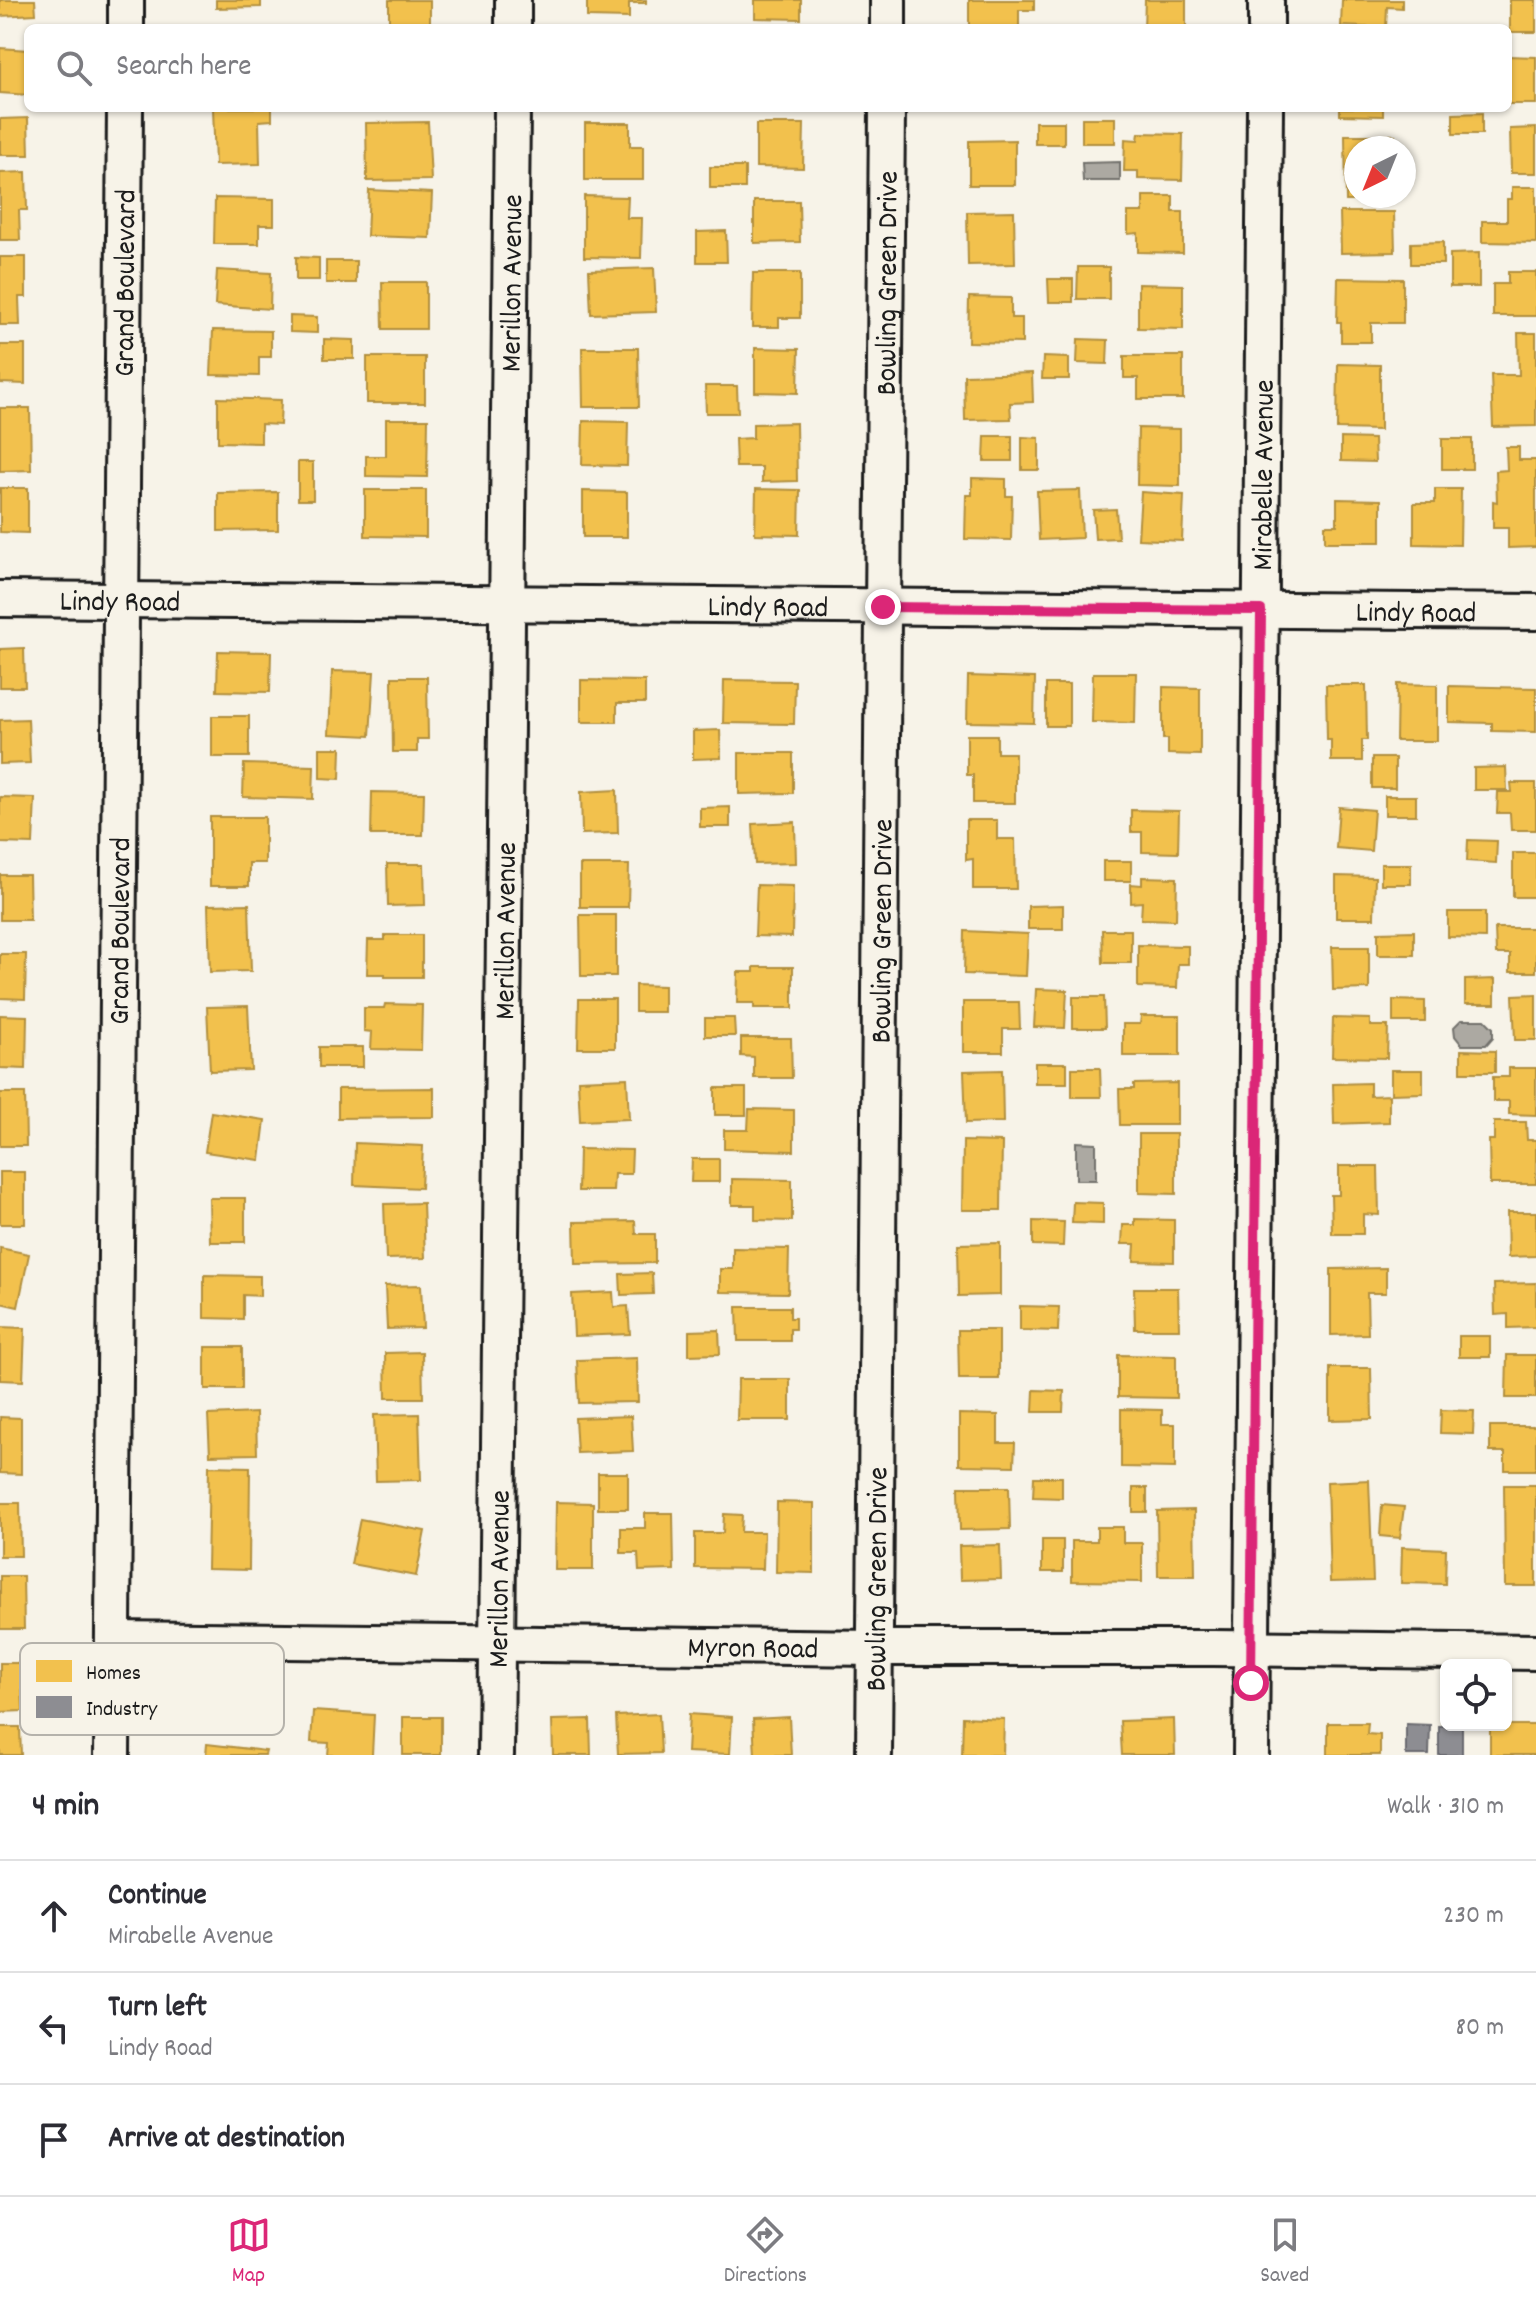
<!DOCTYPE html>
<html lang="en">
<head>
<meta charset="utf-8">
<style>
  :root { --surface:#fff; --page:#f2f2f3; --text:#2b2b33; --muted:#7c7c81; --line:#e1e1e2; --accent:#db2777 }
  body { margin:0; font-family:Dekko,sans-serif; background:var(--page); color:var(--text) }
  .controls { position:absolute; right:24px; bottom:24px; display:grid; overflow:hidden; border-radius:12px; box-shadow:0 2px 6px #0004 }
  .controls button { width:72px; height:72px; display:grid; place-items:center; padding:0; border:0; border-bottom:2px solid var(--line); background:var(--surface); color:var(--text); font:40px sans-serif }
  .compass { position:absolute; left:1344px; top:136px; width:72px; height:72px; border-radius:50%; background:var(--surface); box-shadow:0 2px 6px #0004; rotate:223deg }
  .stop { position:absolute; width:24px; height:24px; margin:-18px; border:6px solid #db2777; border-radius:50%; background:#fff }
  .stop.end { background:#db2777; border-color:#fff; box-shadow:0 2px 8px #0008 }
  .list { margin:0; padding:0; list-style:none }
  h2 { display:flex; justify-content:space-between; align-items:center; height:104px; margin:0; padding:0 32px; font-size:34px }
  h2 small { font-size:26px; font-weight:400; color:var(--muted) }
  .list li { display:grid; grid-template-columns:52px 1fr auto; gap:24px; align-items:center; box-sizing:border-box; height:112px; padding:0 32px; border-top:2px solid var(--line) }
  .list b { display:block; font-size:30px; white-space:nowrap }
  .list p { margin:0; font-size:26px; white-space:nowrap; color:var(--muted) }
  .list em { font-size:26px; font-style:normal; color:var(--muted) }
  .icon { flex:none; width:44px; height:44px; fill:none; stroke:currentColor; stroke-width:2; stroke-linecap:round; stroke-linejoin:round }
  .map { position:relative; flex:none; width:1536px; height:1755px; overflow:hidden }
  .search { position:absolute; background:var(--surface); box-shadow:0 2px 6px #0004; left:24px; right:24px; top:24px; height:88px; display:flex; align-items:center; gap:20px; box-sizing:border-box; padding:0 28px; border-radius:12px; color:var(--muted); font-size:30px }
  .sheet { height:440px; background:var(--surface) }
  nav { display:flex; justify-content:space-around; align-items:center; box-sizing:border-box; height:112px; border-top:2px solid var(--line); background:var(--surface); font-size:22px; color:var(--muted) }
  nav a { display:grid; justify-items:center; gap:4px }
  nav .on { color:var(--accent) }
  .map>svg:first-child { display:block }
</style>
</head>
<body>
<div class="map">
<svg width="1536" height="1755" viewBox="0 0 1536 1755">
  <rect width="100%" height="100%" fill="#f7f3e8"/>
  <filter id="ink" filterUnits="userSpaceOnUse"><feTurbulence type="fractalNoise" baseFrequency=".0125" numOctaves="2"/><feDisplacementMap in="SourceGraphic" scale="16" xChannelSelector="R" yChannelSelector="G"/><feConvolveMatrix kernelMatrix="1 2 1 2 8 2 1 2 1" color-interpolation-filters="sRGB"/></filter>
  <g filter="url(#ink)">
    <path fill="#aca9a2" stroke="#72716c" stroke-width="2" d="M1120,162V181H1083L1082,163Z
      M1461,1020H1485L1493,1028V1037L1486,1045H1462L1455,1036L1454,1027Z
      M1076,1142L1096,1143V1180H1076Z"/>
    <path fill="#f2c14e" stroke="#b2903f" stroke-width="2" d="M0,0H35L36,14L0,16Z
      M216,0H261V7L216,8Z
      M389,0H430V28H389Z
      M587,0H646V3H629V18L587,17Z
      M755,0H801V19L755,18Z
      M969,0H1034V10H1019V28H969Z
      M1145,0H1186V28H1144Z
      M1342,0H1402V8L1387,7L1386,28L1341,26Z
      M1510,0H1536V32H1510Z
      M0,48L28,50V95L0,93Z
      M1508,56L1536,57V104H1508Z
      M213,108H272V120L259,121L260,164L215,165Z
      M1340,108H1383V116L1340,115Z
      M1482,113V134H1453V114Z
      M28,118L29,155H0V119Z
      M1082,118H1115V143H1082Z
      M428,122L431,180L367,181L366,123Z
      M1035,122H1064V144H1035Z
      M585,123H630V146H643V180H585Z
      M756,124H804L803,168L756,167Z
      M1536,128V173H1511L1510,129Z
      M1139,133L1183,134L1182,180L1138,179V171H1124L1125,139L1138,140Z
      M1345,135H1395V148H1356V196H1396V201H1346Z
      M1015,140V185H969V141Z
      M710,167H745V188H710Z
      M26,172L27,210H19L20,240H0V173Z
      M1512,187H1536V243L1482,242V221H1507V199H1512Z
      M369,190L432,193L430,238L367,236Z
      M584,196L628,197L627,218H642L641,258L584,257Z
      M1143,196H1173V212H1183V253L1138,252V233L1128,234V212H1143Z
      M215,198L274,199V225H259V244H214Z
      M754,201H799L800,242L754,243Z
      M1014,211L1015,264L968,265L967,212Z
      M1340,212H1394L1395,252L1341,253Z
      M726,231L727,262H697V232Z
      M1443,242V264H1411V243Z
      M1479,253V287H1450V254Z
      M0,257H26V297H19L20,325H0Z
      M296,257L319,258V280H296Z
      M326,261H356V283H326Z
      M1078,267H1109V299H1077Z
      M654,268L656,312L591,314L589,270Z
      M217,270L271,273L270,309L215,305Z
      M1508,272H1536V316H1493V284H1508Z
      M753,273H800V318H779V327H752Z
      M1338,278L1403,279V323H1371V342H1341V322H1337Z
      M1048,279H1073V302H1049Z
      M382,282H426V329H383Z
      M1138,284L1183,285V329L1138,328Z
      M969,297L1011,298V318H1022V343L968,342Z
      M290,316L317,317V333L290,332Z
      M213,330L271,331V357H259V376L211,375Z
      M1518,333H1536V426L1493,427L1491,375H1519Z
      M324,339L354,340V359H324Z
      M1078,339L1108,340L1107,364L1077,363Z
      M0,345H25V384L0,383Z
      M582,348H638L639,407H583Z
      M755,348L799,349L798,393L755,392Z
      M1124,356H1183V399H1138V378H1124Z
      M367,357H425V403H367Z
      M1043,357L1069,358V379H1042Z
      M1338,364L1380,365V430L1337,429Z
      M1032,373L1033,402L1010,403L1011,419L965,420L964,375Z
      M705,386H737L738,413H706Z
      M218,398L281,400L280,425L261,424V443L218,442Z
      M0,408H30L31,470L0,471Z
      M386,419H428L427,477L366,476V456H386Z
      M583,421L628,422L627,466L582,465Z
      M796,423L797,481L762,482V467H736L735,439L753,438V424Z
      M1138,428L1180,429V486L1137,485Z
      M985,436H1012V461H984Z
      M1022,437L1039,438V470H1022Z
      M1341,438L1374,439L1375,462L1341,461Z
      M1442,439H1472V469H1442Z
      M1506,447H1519V460H1536V547L1508,548V528H1493V501L1497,502L1496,471L1507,470Z
      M298,462H313V500H298Z
      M972,478L1006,479V496H1012L1011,540L965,539L966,495H972Z
      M0,488H28V533L0,532Z
      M756,489L800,490L799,535L755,534Z
      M1435,489H1461L1460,545L1414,544V503H1435Z
      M365,490H426V537L365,536Z
      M1080,490L1082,538L1039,540L1037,491Z
      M583,491L627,492V537H583Z
      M278,492V530L218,531V493Z
      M1141,492L1184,495L1182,541L1138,539Z
      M1337,499L1381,500V542H1325V525H1337Z
      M1116,509L1118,538L1095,539L1093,510Z
      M24,648L25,687H0V649Z
      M218,651L271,652L270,692L217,691Z
      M332,671L374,672L370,736L329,734Z
      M1093,673H1136L1135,723L1092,722Z
      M968,676L1035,678L1034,723L967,722Z
      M392,677H427L428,739H417V752H393Z
      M581,680L645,681V703H617V722H581Z
      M724,680L795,681L794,724L723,723Z
      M1046,684H1069V726H1046Z
      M1397,684L1437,685V741H1396Z
      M1326,685H1366L1367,740H1362V761H1331V740H1327Z
      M1449,686L1536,688V732L1492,731V723L1449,722Z
      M1163,687L1200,688V755L1168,754V739H1163Z
      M212,716H249V757H212Z
      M28,719L30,763L0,764V720Z
      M720,730L721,758L693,759V731Z
      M967,735H997V753H1015V803H973V775H967Z
      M320,748H341L340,779L320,778Z
      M739,753H793V793L739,794Z
      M1372,758H1395V788H1372Z
      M244,764L314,766L313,799L243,797Z
      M1506,767L1507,790H1474V768Z
      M1511,783H1536V830H1511L1510,813H1497L1498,792H1512Z
      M617,790L618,833L582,834L581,792Z
      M372,792L424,793L423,835H371Z
      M1385,796H1416V815H1385Z
      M0,797L35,798L33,844L0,843Z
      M730,807V827H700V808Z
      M1339,807L1374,810L1371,851L1336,848Z
      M1131,810L1179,811L1178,853L1142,852V832H1131Z
      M210,817H265V863H249V886H210Z
      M966,820H997V839H1015L1016,889H973V859L966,860Z
      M795,822L796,863L755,864L753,824Z
      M1468,840L1497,841L1496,863L1467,861Z
      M1513,853H1536V897H1513Z
      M1103,861H1131V881H1103Z
      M387,864H424L425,905L388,906Z
      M1381,864H1411V884H1381Z
      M580,865H629L628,907H580Z
      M0,875H29L30,920H0Z
      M1336,876L1375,877L1374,918H1336Z
      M1142,877L1177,878L1176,920L1141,919L1142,902L1131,903V884L1142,885Z
      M757,885L793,886L792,937L755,936Z
      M249,904L251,971L210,972L208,905Z
      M1063,905V929H1028V906Z
      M1448,912H1485V938L1448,937Z
      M580,915H616V976H581Z
      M1495,928H1536V972H1510V954H1496Z
      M1102,930H1131V963H1103Z
      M965,931L1028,934L1026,976L964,974Z
      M1414,931V955H1378V932Z
      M385,935H422V977H385V974H367L368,940H385Z
      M1138,945L1188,946V964H1178L1177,988L1138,987Z
      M1332,947H1369V989L1333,990Z
      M0,954H26L25,999L0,998Z
      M754,967H793V1008H754V1003H737L738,972H754Z
      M1495,979V1004H1465V980Z
      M635,985L664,986V1012H635Z
      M1036,989L1067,990L1065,1028L1034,1027Z
      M1536,994V1040H1515L1513,995Z
      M1073,997H1104L1105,1028H1073Z
      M579,999H615V1048H578Z
      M1393,1000L1425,1001V1022H1393Z
      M963,1002H1019L1020,1029H1003V1052H963Z
      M385,1004L422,1005L421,1050L371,1049L372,1032L364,1031V1008H384Z
      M248,1006L251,1070L210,1071L207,1007Z
      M0,1015L27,1016L26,1069L0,1068Z
      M1141,1016H1180V1056H1123V1024H1140Z
      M705,1018H734L735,1036H705Z
      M1333,1018L1370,1019V1026H1388L1387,1058L1332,1057Z
      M741,1038H791L792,1078H754V1057L741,1056Z
      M319,1047H363V1067H319Z
      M1461,1050L1495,1051V1072H1461Z
      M1035,1063H1067V1083H1035Z
      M1072,1068H1100L1101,1097H1072Z
      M1509,1068H1536V1115L1509,1114V1101H1493V1077H1509Z
      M1002,1070L1003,1122L966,1123L964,1071Z
      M1391,1070H1423V1093L1391,1094Z
      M627,1078L629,1119L580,1121L578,1080Z
      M1177,1083V1125H1120L1119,1089H1134V1084Z
      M1370,1083V1096L1389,1095V1122L1334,1124L1333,1084Z
      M434,1088V1117L338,1118V1089Z
      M715,1088H746V1115H715Z
      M0,1093H25L26,1146H0Z
      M749,1109L794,1110V1151L724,1149V1130H748Z
      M211,1112L265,1120L260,1160L205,1152Z
      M1494,1122H1526L1527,1140H1536V1184H1490L1489,1140H1494Z
      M1139,1134H1176V1194L1139,1193Z
      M963,1141L1002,1142L1001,1210H962Z
      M355,1143L423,1146L421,1188L354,1185Z
      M579,1149L632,1150L631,1174H614L613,1191H578Z
      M692,1159H719V1182H691Z
      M1339,1166H1378L1379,1215L1363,1214V1234H1332L1331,1195H1339Z
      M0,1172H25V1224H0Z
      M732,1179L792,1180V1221L755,1220V1205H732Z
      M209,1198H245V1242H210Z
      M1073,1202L1103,1203V1224L1072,1223Z
      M423,1203L425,1258L386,1259L384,1204Z
      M1507,1212H1536V1256L1508,1257Z
      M1135,1219L1174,1220V1262L1134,1261L1135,1244H1122L1123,1225H1135Z
      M635,1221L636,1234H655V1263L575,1264L574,1222Z
      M1033,1221L1064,1222L1063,1246L1033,1245Z
      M1000,1243V1295L959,1296L958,1244Z
      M0,1248L29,1254L18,1307L0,1303Z
      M733,1248L789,1249L788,1293L720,1292V1269H733Z
      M1386,1268V1293H1367L1368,1334L1331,1335V1269Z
      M652,1273L653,1294L621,1295L620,1274Z
      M204,1275L260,1276V1296L243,1295V1319L204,1318Z
      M1536,1283V1327L1508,1328V1314L1495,1315L1494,1284Z
      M421,1285L423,1328L387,1329L385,1286Z
      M1134,1288H1178L1179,1329H1135Z
      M613,1292L614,1307L628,1306L630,1334L574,1336L572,1294Z
      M1020,1306L1059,1307L1058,1331L1020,1330Z
      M737,1307H790V1318H795V1329H790V1341H738Z
      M0,1327L25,1328L23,1381L0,1380Z
      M719,1330L720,1354L689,1355V1331Z
      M958,1330H999V1379H959Z
      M1459,1336H1490V1357H1459Z
      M205,1347H242V1389H205Z
      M422,1352L423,1398H386L385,1353Z
      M1118,1355L1176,1356V1398L1118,1397Z
      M1507,1355H1536V1398H1506Z
      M637,1358L638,1402L579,1403L577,1360Z
      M1330,1368H1371L1372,1419L1330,1420Z
      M738,1379H790V1420H737Z
      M1034,1390L1064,1391L1063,1412H1033Z
      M1121,1409L1162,1410V1424H1175V1468L1121,1467Z
      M1441,1410L1474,1411L1473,1434L1440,1433Z
      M256,1413L257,1454L210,1455L208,1415Z
      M419,1414L421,1480L376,1481L374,1415Z
      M959,1414L998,1415V1443H1015L1014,1466L959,1465Z
      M631,1416L633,1451L577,1453L575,1418Z
      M0,1417L21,1418V1474L0,1473Z
      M1490,1426H1536V1470H1505V1452H1490Z
      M209,1466L250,1467L249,1570L207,1569Z
      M598,1473H628V1509H598Z
      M1034,1477H1062V1498L1033,1497Z
      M1369,1480L1373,1581L1330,1582L1327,1482Z
      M1504,1485H1536V1586H1505Z
      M959,1487H1009L1010,1529L960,1530Z
      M1133,1488H1147V1512H1133Z
      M556,1502L593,1503V1570H555Z
      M777,1502L814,1503V1573L776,1572Z
      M0,1503H20L21,1556H0Z
      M1382,1505L1404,1507L1400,1538L1380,1536Z
      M1194,1510L1195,1576H1158L1157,1511Z
      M645,1513H673L674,1570L639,1571L638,1553H621V1528H645Z
      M724,1514L742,1515L741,1532H764L763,1569L695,1568V1533H723Z
      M360,1519L425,1531L416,1576L351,1564Z
      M1097,1527H1123V1543H1142V1582L1072,1581V1541H1097Z
      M1042,1540H1063V1572H1042Z
      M1000,1545L1001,1579L960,1580L959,1546Z
      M1402,1547L1446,1549L1445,1584L1401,1583Z
      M0,1576H23L24,1629H0Z
      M0,1663H21L23,1711L0,1712Z
      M313,1711L374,1715L372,1755H328L329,1743L311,1742Z
      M659,1714L661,1753L618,1754L616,1716Z
      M689,1714L732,1717L730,1754L687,1752Z
      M403,1717H441V1755H403Z
      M789,1717L791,1755H755L753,1719Z
      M963,1717L1004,1719L1003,1755H962Z
      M590,1719L591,1755H553L552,1720Z
      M1174,1719L1175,1755H1122L1120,1721Z
      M1328,1723H1368L1367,1734L1380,1735V1755H1328Z
      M1490,1725H1536V1755H1490Z
      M0,1727H20L21,1755H0Z
      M207,1744L266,1751L265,1755H206Z"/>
    <path fill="#8d8d92" stroke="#6b6b6f" stroke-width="2" d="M1406,1724L1430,1725L1429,1755H1406Z
      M1439,1726H1462V1755H1439Z"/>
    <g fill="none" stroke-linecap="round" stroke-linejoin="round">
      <defs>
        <g id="minor">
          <path d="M126,28V0"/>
          <path d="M513,28V0"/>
          <path d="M888,28V0"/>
          <path d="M1266,28V0"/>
          <path id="s1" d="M0,599L1536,612"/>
          <path id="s2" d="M113,1639L876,1648H1213L1536,1652"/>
          <path id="s3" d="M112,1755L125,108"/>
          <path id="s4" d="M496,1755L512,108"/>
          <path id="s5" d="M874,1755L887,108"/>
          <path id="s6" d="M1251,1755L1265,108"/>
        </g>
      </defs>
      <use href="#minor" stroke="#1c1c1c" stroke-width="40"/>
      <use href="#minor" stroke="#f7f3e8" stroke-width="34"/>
    </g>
  </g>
  <g fill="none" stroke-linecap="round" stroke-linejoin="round" filter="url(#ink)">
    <path stroke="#db2777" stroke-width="10" d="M883,607L1261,610L1251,1683"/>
  </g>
  <g text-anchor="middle" stroke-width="8" stroke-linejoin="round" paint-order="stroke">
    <g font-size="30" fill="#1c1c1c" stroke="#f7f3e8">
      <text dy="10" stroke="none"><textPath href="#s3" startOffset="1472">Grand Boulevard</textPath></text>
      <text dy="10" stroke="none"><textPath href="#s4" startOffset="1472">Merillon Avenue</textPath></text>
      <text dy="10" stroke="none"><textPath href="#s5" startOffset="1472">Bowling Green Drive</textPath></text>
      <text dy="10" stroke="none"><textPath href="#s6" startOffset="1280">Mirabelle Avenue</textPath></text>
      <text dy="10" stroke="none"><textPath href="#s1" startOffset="120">Lindy Road</textPath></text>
      <text dy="10" stroke="none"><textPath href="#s1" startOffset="768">Lindy Road</textPath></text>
      <text dy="10" stroke="none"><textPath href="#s1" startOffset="1416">Lindy Road</textPath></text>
      <text dy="10" stroke="none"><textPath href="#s3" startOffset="824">Grand Boulevard</textPath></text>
      <text dy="10" stroke="none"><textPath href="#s4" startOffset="824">Merillon Avenue</textPath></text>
      <text dy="10" stroke="none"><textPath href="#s5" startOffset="824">Bowling Green Drive</textPath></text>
      <text dy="10" stroke="none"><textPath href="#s4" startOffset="176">Merillon Avenue</textPath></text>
      <text dy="10" stroke="none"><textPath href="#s5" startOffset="176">Bowling Green Drive</textPath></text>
      <text dy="10" stroke="none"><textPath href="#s2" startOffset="640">Myron Road</textPath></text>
    </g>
  </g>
  <rect x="20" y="1643" width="264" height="92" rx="12" fill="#f7f3e8" stroke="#b5b2ab" stroke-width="2"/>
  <rect x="36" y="1660" width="36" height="22" fill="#f2c14e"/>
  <rect x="36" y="1696" width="36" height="22" fill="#8d8d92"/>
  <g font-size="22" fill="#1c1c1c">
    <text x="86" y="1679">Homes</text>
    <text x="86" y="1715">Industry</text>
  </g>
</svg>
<div class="controls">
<button><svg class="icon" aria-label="locate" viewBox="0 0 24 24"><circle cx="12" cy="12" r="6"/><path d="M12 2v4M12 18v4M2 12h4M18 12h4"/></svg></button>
</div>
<svg class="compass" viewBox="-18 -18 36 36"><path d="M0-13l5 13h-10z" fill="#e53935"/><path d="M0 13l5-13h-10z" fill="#7c7c81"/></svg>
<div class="stop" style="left:1251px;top:1683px"></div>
<div class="stop end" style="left:883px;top:607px"></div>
<div class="search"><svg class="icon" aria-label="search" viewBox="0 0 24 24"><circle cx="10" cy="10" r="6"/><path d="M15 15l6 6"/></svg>Search here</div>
</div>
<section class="sheet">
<h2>4 min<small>Walk · 310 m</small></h2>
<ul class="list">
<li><svg class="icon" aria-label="ahead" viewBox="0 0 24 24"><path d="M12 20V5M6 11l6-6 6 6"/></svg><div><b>Continue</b><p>Mirabelle Avenue</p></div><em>230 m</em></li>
<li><svg class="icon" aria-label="left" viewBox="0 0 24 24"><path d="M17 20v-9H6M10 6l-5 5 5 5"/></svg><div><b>Turn left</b><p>Lindy Road</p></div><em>80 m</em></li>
<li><svg class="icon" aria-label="arrive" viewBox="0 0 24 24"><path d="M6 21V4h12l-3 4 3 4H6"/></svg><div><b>Arrive at destination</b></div></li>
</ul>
</section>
<nav>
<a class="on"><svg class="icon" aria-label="map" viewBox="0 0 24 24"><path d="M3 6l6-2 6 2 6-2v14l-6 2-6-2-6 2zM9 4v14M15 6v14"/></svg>Map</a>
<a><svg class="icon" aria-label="directions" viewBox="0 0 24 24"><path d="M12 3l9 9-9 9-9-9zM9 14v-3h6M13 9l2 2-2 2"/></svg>Directions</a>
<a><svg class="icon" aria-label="saved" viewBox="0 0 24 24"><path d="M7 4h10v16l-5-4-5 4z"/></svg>Saved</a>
</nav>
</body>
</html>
